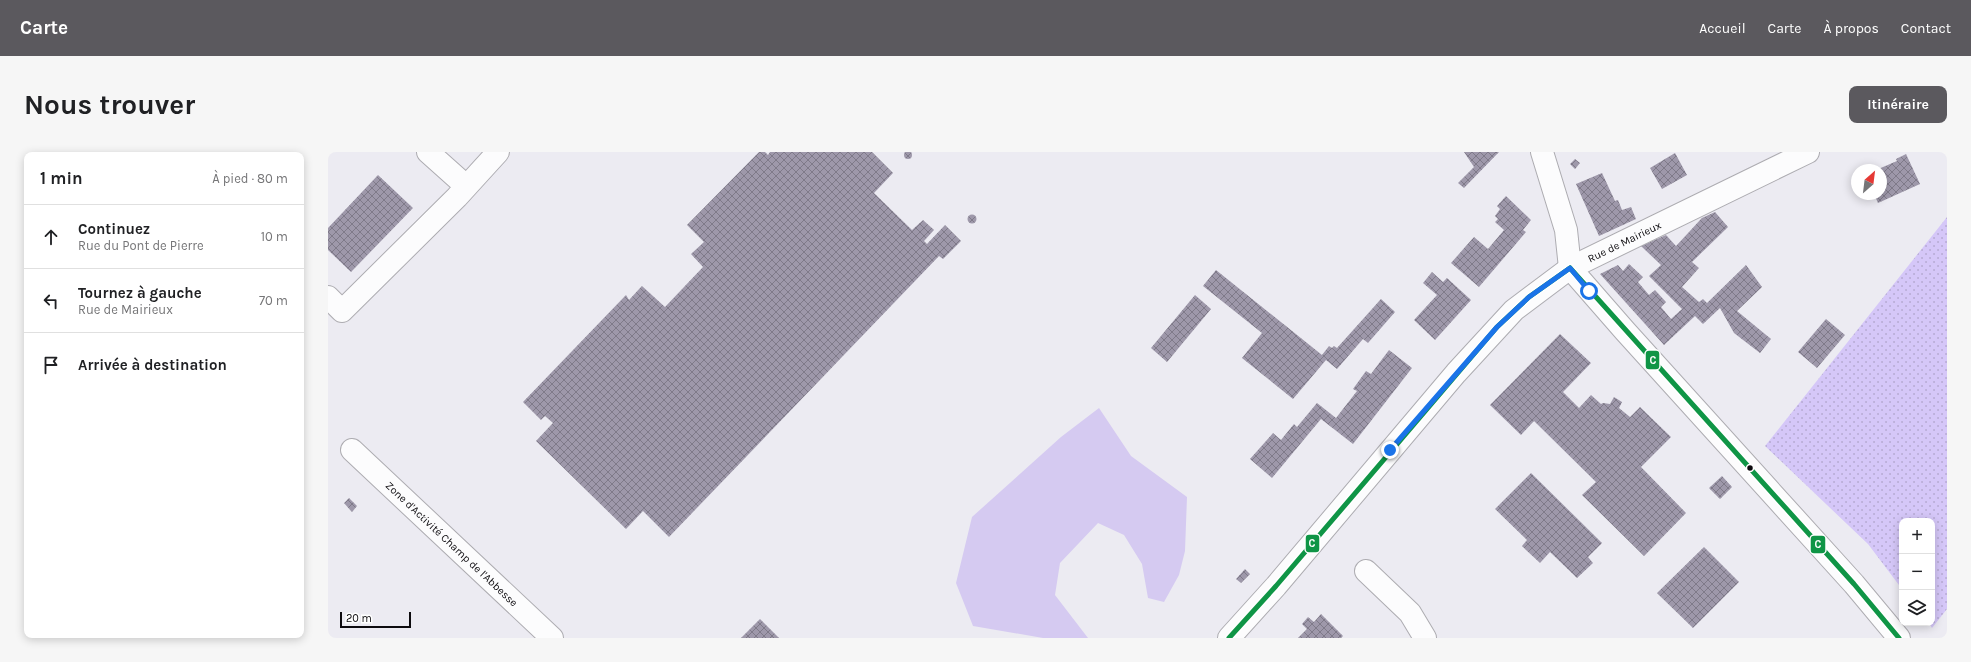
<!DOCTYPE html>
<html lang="fr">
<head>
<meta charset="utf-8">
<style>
  :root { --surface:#fff; --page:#f6f6f6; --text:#202124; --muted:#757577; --line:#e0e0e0; --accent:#5b595e }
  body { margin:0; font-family:Karla,sans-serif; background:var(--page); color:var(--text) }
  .controls { position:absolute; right:12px; bottom:12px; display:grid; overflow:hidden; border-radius:8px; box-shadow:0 2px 10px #0003 }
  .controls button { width:36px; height:36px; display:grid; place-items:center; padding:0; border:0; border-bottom:1px solid var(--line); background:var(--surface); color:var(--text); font:20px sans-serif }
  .compass { position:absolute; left:1523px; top:12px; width:36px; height:36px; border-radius:50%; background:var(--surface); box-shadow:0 2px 10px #0003; rotate:28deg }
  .scale { position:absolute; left:12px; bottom:10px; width:71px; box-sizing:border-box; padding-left:4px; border:2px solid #0d0b0f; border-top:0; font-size:11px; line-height:14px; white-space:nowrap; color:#0d0b0f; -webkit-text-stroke:3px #fff; paint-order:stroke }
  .stop { position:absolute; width:12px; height:12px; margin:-9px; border:3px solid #1a73e8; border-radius:50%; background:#fff }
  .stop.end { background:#1a73e8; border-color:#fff; box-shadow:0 1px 4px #0008 }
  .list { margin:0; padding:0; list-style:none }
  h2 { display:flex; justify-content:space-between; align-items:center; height:52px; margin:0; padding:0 16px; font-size:17px }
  h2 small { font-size:13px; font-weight:400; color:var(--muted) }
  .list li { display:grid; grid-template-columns:26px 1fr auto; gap:12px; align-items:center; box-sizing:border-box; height:64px; padding:0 16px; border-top:1px solid var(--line) }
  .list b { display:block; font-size:15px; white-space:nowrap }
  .list p { margin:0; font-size:13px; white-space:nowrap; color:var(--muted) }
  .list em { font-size:13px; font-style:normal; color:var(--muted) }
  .icon { flex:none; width:22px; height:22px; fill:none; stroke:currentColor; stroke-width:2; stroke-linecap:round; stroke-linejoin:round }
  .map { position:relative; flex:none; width:1619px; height:486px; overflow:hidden; border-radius:8px }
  header { display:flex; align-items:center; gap:24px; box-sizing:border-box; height:56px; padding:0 20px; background:var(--accent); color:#fff }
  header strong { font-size:19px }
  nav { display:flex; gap:22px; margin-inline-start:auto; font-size:14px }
  .intro { display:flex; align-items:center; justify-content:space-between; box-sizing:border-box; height:96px; padding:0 24px }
  h1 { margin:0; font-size:28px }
  .button { padding:10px 18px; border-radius:8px; background:var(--accent); color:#fff; font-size:14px; font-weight:700 }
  main { display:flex; gap:24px; padding:0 24px }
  aside { flex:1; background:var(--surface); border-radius:8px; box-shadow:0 2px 10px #0003 }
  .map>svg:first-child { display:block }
</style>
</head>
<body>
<header>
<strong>Carte</strong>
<nav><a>Accueil</a><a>Carte</a><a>À propos</a><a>Contact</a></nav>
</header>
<div class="intro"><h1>Nous trouver</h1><a class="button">Itinéraire</a></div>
<main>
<aside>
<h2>1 min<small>À pied · 80 m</small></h2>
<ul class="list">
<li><svg class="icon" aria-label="ahead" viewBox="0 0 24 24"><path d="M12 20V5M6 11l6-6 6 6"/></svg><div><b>Continuez</b><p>Rue du Pont de Pierre</p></div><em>10 m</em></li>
<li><svg class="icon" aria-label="left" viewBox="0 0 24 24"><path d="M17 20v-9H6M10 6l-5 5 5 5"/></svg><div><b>Tournez à gauche</b><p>Rue de Mairieux</p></div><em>70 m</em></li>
<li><svg class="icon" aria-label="arrive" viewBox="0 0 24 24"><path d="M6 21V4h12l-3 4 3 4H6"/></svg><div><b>Arrivée à destination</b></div></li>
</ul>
</aside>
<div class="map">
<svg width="1619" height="486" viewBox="0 0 1619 486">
  <defs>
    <pattern id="grass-dots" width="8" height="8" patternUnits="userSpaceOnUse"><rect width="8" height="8" fill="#d5c7f8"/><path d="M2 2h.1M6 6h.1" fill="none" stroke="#b6aad3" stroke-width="1.8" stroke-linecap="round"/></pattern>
    <pattern id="building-cross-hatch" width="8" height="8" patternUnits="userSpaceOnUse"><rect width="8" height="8" fill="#9e98aa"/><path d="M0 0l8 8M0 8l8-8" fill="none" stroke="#7f7a89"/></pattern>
  </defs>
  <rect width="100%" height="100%" fill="#ecebf2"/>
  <path fill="url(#grass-dots)" d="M1619,65V457L1604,476L1601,471H1604V369H1574V437L1540,392L1437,294Z"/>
  <path fill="#d5caf1" d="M771,256L803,304L859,345L857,399L851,423L836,450L820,446L814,412L796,383L770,371L732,411L727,443L760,486H715L645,474L628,431L644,365L733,285Z"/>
  <path fill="url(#building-cross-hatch)" d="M576 3a4 4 0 1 1 8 0a4 4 0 1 1-8 0Z
    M431,0H437L440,3L442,0H544L565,21L546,41L584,78L595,68L606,78L596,89L599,92L617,73L633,89L615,107L611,104L341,385L315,359L298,377L208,289L225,271L217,264L213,268L195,250L298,143L301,148L314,134L337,155L375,115L363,102L376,90L359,73Z
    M1136,0H1171L1136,36L1130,31L1146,15Z
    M1347,1L1359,23L1334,37L1322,16Z
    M1578,2L1592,32L1550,51L1546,42H1553V18H1548L1569,9L1568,7Z
    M1247,7L1252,11L1247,17L1242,12Z
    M1274,21L1287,49L1290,48L1294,58L1303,55L1308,67L1271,84L1248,32Z
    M50,23L85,56L23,120L0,98V76Z
    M1178,44L1203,68L1195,78L1198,80L1151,135L1123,111L1146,85L1160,97L1176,78L1167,70L1170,67L1167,64L1172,57L1169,54Z
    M1387,60L1400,75L1364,110L1371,116L1354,135L1371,150L1375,147L1379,151L1418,113L1434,135L1409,159L1443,187L1432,201L1406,181L1392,156L1375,172L1367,164L1336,193L1272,122L1290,113L1295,119L1301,112L1315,125L1310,130L1321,143L1327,138L1338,150L1333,155L1343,167L1354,157L1321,124L1333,113L1313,94L1338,83L1348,94L1374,66Z
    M639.5 67a4.5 4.5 0 1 1 9 0a4.5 4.5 0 1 1-9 0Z
    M888,118L994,203L1001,194L1004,196L1006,194L1009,196L1053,147L1067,160L1040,191L1035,187L1009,217L998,208L965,247L914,206L934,181L875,134Z
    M1104,120L1115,130L1119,126L1143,148L1107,188L1086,168L1109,143L1095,131Z
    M867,143L883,157L839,210L823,196Z
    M1498,167L1517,183L1489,216L1470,200Z
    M1232,182L1263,211L1235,240L1251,256L1263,243L1273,252L1275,251L1282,252L1286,245L1294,250L1291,256L1302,265L1312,255L1343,285L1313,315L1358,361L1316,404L1254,343L1268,330L1206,269L1193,283L1162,253Z
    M1061,198L1084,216L1025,292L993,267L944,326L922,307L945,281L953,288L966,272L969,275L989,251L1008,266L1029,239L1025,237L1038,219L1043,222Z
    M1203,321L1274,391L1260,405L1265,411L1249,426L1222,400L1212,411L1194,394L1199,388L1167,357Z
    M1394,324L1404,335L1392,347L1381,336Z
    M21,346L29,354L24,360L16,351Z
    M1376,395L1411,430L1365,476L1329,441Z
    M917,417L922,422L913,431L908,427Z
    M993,462L1015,484L1013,486H970L979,477L974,472L980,465L986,470Z
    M432,467L451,486H413Z"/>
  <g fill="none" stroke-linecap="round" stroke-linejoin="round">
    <defs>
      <g id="minor">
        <path d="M100,0L138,34"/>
        <path d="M1214,0L1238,78L1242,116L1297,179L1526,432L1571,486"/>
        <path d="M0,145L14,159L129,45L170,0"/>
        <path id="s1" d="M24,298L224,486"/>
        <path d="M1038,419L1082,461L1097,486"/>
        <path id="s2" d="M901,486L948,434L1128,221L1186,158L1242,116L1480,0"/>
      </g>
    </defs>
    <use href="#minor" stroke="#adacb1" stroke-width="24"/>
    <use href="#minor" stroke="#fcfcfd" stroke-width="22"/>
    <defs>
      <path id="bus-1" d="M1242,116L1526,432L1571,486
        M901,486L948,434L1169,175L1201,145L1242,116"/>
    </defs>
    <use href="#bus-1" stroke="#fff" stroke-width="8"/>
    <use href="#bus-1" stroke="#0f9546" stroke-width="5"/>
  </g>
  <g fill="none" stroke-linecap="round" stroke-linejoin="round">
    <path stroke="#1a73e8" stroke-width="5" d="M1062,298L1169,175L1201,145L1242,116L1261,139"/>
  </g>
  <circle fill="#0d0b0f" stroke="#fff" stroke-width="1.5" cx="1422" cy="316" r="3.5"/>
  <g text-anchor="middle" stroke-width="4" stroke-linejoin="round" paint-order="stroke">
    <g font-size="11" fill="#0d0b0f" stroke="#fff">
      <text dy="4" stroke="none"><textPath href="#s2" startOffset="565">Rue de Mairieux</textPath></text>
      <text dy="4" stroke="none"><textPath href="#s1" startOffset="137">Zone d'Activité Champ de l'Abbesse</textPath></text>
    </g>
  </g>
  <g stroke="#fff" stroke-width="1.5">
    <rect x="1317" y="198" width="15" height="20" rx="4" fill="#0f9546"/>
    <rect x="977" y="382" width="15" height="19" rx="4" fill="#0f9546"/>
    <rect x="1482" y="383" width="16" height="19" rx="4" fill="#0f9546"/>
  </g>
  <g font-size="11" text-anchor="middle" font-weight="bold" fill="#fff">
    <text x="1325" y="212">C</text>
    <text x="984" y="395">C</text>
    <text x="1490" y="396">C</text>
  </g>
</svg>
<div class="controls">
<button>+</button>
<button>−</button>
<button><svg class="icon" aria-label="layers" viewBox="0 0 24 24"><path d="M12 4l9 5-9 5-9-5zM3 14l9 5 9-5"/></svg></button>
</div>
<svg class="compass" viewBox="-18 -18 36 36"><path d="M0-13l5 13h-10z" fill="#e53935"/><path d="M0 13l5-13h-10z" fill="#757577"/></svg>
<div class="scale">20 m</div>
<div class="stop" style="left:1261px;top:139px"></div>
<div class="stop end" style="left:1062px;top:298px"></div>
</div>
</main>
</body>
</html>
